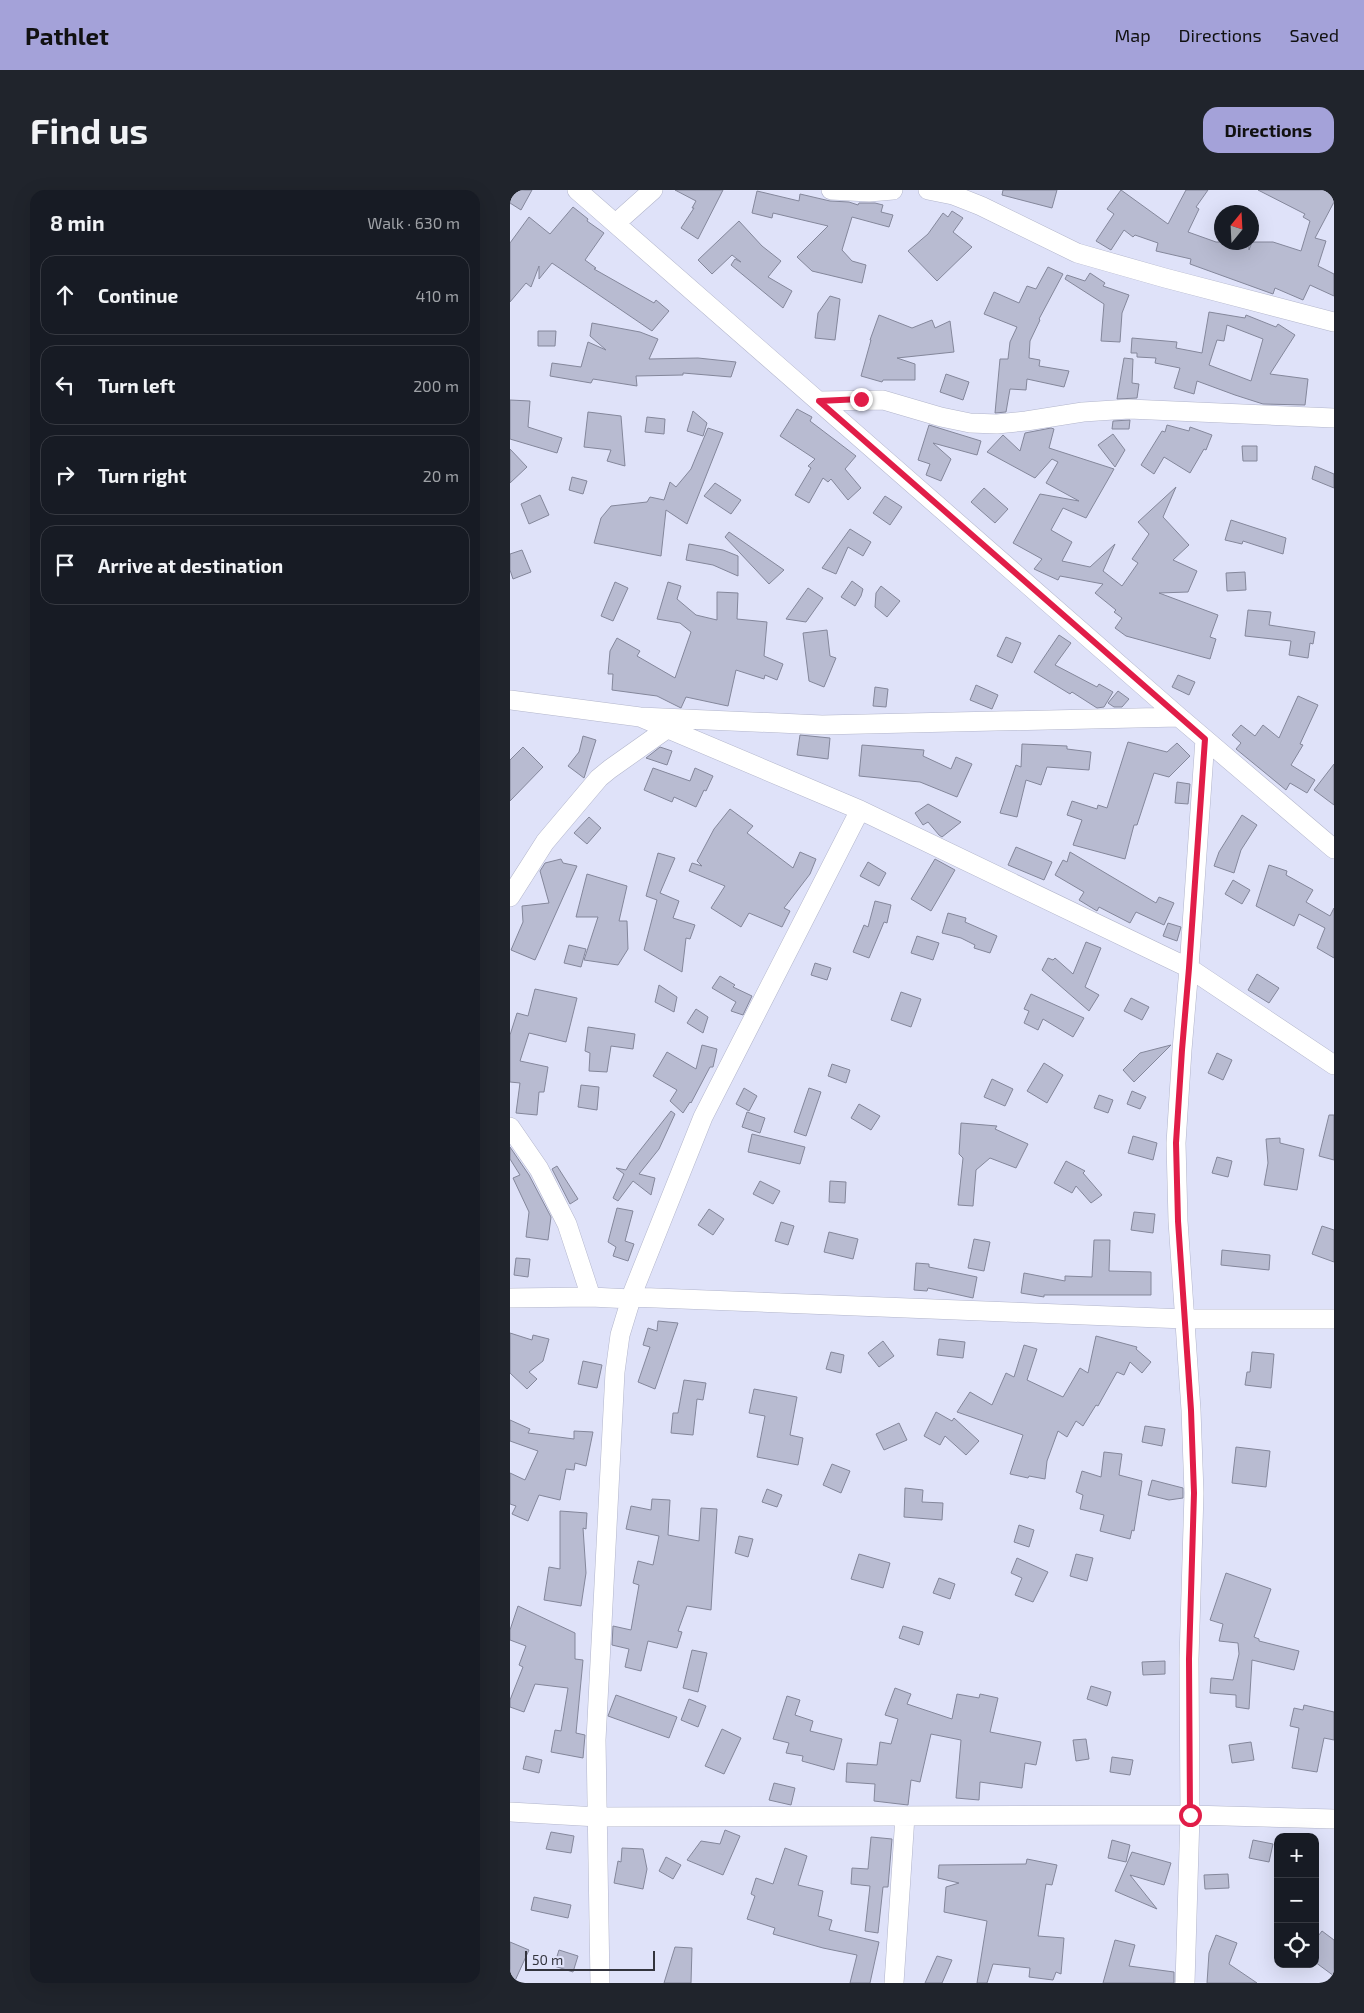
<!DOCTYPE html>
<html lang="en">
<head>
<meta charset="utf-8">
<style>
  :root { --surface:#171b24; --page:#20242c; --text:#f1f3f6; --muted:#9ea1a6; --line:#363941; --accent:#a4a2d9 }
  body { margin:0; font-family:"Exo 2",sans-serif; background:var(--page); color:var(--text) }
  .controls { position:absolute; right:15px; bottom:15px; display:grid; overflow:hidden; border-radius:10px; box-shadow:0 5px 20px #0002 }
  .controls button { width:45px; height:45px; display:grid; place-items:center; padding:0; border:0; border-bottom:1px solid var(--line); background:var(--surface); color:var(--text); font:25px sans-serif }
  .compass { position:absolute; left:704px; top:15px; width:45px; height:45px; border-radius:50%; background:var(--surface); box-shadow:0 5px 20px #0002; rotate:18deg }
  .scale { position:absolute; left:15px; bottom:12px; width:130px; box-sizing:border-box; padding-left:5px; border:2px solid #33343d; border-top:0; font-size:14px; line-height:18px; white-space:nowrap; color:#33343d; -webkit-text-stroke:4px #dfe2f9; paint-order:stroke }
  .stop { position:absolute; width:15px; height:15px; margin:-11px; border:4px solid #e11d48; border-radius:50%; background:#fff }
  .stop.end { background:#e11d48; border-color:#fff; box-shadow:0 1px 5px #0008 }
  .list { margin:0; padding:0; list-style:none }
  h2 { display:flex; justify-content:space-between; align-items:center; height:65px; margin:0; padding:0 20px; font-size:21px }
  h2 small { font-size:16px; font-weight:400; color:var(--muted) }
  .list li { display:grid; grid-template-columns:32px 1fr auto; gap:15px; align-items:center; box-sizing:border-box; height:80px; margin:0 10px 10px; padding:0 10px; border:1px solid var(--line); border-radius:15px }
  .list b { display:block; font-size:19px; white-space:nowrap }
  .list em { font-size:16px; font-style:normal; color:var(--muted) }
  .icon { flex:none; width:28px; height:28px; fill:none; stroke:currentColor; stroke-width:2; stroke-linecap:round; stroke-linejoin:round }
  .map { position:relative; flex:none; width:824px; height:1793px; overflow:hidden; border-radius:15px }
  header { display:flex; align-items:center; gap:30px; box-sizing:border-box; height:70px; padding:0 25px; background:var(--accent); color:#111 }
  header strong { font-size:24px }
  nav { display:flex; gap:28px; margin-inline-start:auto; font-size:18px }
  .intro { display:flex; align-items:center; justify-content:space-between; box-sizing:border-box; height:120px; padding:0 30px }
  h1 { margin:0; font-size:35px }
  .button { padding:12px 22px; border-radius:15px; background:var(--accent); color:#111; font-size:18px; font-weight:700 }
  main { display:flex; gap:30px; padding:0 30px }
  aside { flex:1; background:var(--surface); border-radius:15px; box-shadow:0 5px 20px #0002 }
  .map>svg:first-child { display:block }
</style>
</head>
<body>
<header>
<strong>Pathlet</strong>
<nav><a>Map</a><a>Directions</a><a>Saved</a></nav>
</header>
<div class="intro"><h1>Find us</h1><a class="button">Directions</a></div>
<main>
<aside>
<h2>8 min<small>Walk · 630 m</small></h2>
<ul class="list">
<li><svg class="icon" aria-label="ahead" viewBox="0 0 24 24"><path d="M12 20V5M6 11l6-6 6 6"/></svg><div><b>Continue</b></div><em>410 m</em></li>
<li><svg class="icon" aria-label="left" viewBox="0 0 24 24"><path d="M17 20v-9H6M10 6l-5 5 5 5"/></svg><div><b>Turn left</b></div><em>200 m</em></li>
<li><svg class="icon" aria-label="right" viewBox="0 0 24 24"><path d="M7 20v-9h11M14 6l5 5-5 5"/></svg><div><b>Turn right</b></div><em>20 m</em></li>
<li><svg class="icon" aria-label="arrive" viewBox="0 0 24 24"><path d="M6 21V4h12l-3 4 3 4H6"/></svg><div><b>Arrive at destination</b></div></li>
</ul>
</aside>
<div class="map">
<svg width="824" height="1793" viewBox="0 0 824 1793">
  <rect width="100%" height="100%" fill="#dfe2f9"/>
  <path fill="#b8bbd1" stroke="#84879b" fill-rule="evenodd" d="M0,0H22L11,20L0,13Z
    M165,0H213L188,49L171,38L184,18H182L186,11Z
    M493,0H547L542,18L492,5Z
    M611,0L658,34L676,0H698L686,17L689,19L678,42L706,52H739V60L742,52H763L791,61L800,31L793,27L795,24L748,0H824V12L805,48L816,51L808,76L824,84V106L800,95L793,110L765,98L763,104L680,74L681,69L646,61L648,53L625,45L623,47L614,40L601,60L586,51L604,24L597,19Z
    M247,1L289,11L290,4L320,11L339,12L348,15L349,13H365L373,15L371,22L383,25L379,37L342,27L332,60L342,71L356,75L352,93L302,81L287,67L318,36L263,23L262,28L242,23Z
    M63,17L78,29L77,31L94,43L75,70L86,78L84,79L144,113L146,110L159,121L142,141L42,73L29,89V76L21,97L16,93L0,112V53L19,27L40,44Z
    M442,21L453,28L443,42L462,57L427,91L398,61L418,44L433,23L438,27Z
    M229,31L252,56L271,71L258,87L282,101L273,118L221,75L225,69L231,72L222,65L202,84L188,70Z
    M538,77L553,84L529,129L530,130L520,151L519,168L530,170L529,176L559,181L554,197L517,189L516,200L500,199L496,222L485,223L490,169H498L500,152L507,137L474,124L484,102L509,113L517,96L526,99Z
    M580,83L595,93L593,96L619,105L612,123L610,152L591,151L594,114L555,89L557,85L575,91Z
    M320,106L330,109L325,150L305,148L308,123Z
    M699,122L735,128L736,125L766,137L768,134L785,145L760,184L798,189L795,215L753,214L725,205L687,191L684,204L664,198L670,178L645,173L646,168L627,167V163H621L622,148L667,152L666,158L692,163ZM717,135L753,149L741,191L699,175L707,150L714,151Z
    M369,125L402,138L422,130L425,138L440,131L444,162L387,168L405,174V190H373L372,192L351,186L361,150H360Z
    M82,133L130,142L148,149L139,169L188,168L226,172L221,187L173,183V185L126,186L127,196L83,189L81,193L40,186L42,173L71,177L78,152L96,160L80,146Z
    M28,141H46L45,156H28Z
    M614,168L623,169L622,193L629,194L627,208L607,209Z
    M436,184L459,192L453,210L430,202Z
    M0,210L20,211L18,237L52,248L47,263L0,249Z
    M287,219L302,227L300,231L346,266L335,279L351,298L338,310L321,289L318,292L313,288L299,313L285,305L301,278L298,276L305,269L270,246Z
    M183,221L197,233L193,246L177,241Z
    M78,222L111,226L115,276L97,271L101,260L74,257Z
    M137,227L155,229L154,244L135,242Z
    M620,230L619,239H602L603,231Z
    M419,235L471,251L467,265L423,253L441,269L431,291L416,285L420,274L408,270Z
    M657,235L679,241L680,237L702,245L696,260L694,259L680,283L654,267L644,284L631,275L652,241L655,242Z
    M198,238L213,243L177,334L156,320L151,366L84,353L91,328L101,316L137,312L140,307L154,310L160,292L166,297L181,279Z
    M541,238L544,239L539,258L604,279L576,328L553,318L541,340L562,352L552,371L580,377L605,354L593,381L612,396L628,373L622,369L639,344L628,332L666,297L653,327L679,355L663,370L687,381L678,402L649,403L708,425L700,447L706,449L700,469L616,446L605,438L612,428L604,422L606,420L585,403L593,394L550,386L548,390L524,379L532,369L503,353L530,304L569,311L536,293L548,272L542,269L525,288L477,262L493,245L510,261L515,243Z
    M603,244L615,260L605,277L588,255Z
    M732,256H747V271H733Z
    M0,259L17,277L0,293Z
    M805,276L824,284V298L802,289Z
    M62,287L77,291L73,304L59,300Z
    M205,293L231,310L221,324L194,306Z
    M474,298L498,319L485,333L461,312Z
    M30,305L39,325L19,334L11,314Z
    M375,306L392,317L380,335L363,323Z
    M721,330L776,348L773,364L733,351L732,354L715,350Z
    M340,339L361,352L353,366L338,357L326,384L312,378Z
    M219,342L274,380L259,394L215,347Z
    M179,354L213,360L228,366V386L203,375L176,370Z
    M12,360L21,382L3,389L0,380V364Z
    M735,382L736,400L717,401L716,383Z
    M342,391L353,399L351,406L345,416L331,407Z
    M105,392L118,398L103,431L91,426Z
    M158,392L171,396L167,409L186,425L207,430V402L228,403L227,429L257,432L254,466L273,474L267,490L255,485L254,489L226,480L218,516L176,507L171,518L147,506L102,500L103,484H98L100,461L107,448L130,461L127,466L165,488L181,442L170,433L147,429Z
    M371,396L390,411L377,427L365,417L366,403Z
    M298,398L313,408L296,432L276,429Z
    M738,420L761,422L759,435L805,442L803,454L800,453L798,468L779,465L781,451L735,446Z
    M317,440L320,466L326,468L314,497L299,491L293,443Z
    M549,445L561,453L545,475L587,497L589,494L603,502L594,517L587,518L562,502L560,504L524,482Z
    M496,447L511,453L502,473L487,466Z
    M668,485L685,492L679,505L662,497Z
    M466,495L488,505L482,519L460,510Z
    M365,497L378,499L376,517L363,516Z
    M608,501L619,509L612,517H604L598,513Z
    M788,506L808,515L790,554L793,555L781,575L805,590L797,603L780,593L776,600L726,559L731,553L722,545L731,535L745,546L753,535L769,548Z
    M290,545L320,548L318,569L287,565Z
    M73,546L86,550L74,588L58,576L69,562Z
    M618,552L657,562L667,553L680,566L659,587L644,583L627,635H624L615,669L563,655L572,630L557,625L562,611L587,619L588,615L597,618Z
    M512,554L557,556V559L581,562L579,580L537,577L531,595L516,590L507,627L490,623L506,575L511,577Z
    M352,555L414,560L413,566L441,579L446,567L462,574L447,607L410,592L349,586Z
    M13,557L33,577L0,611V570Z
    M150,557L162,561L157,575L136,568Z
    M824,574V615L804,600Z
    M143,578L180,591L185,578L203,586L196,601L194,600L186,617L164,607L162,612L134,600Z
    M667,592L680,594L678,614L665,613Z
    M418,614L451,632L432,647L429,645L418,632L413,635L405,623Z
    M220,619L243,636L237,643L283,678L290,662L306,669L300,684L274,718L280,721L272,737L239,723L231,737L201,718L215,696L179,681L182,673L192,676L187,671L204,639Z
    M732,625L747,635L731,660L724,683L704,676L709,662Z
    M79,627L91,638L77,654L64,643Z
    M506,657L542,672L534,690L498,675Z
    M560,662L646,713L649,707L664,713L654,735L626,722L620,733L589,717L587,721L569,710L574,702L545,685L553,670L557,672Z
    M148,663L165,668L150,703L169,711L163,728L185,735L180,749L176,748L172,782L134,760L147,710L136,706Z
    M51,669L53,673L67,676L25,770L1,760L13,732L12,716L39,713L30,681L35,673Z
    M425,669L445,680L421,721L401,709Z
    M358,672L376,683L369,696L350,686Z
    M759,675L777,681L776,685L803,700L796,712L820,726L824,718V768L807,758L815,738L789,724L784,736L746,716Z
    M77,684L117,696L109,731H117L118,759L108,775L74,770L88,727H66Z
    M723,690L740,700L732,714L715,704Z
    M365,711L381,715L377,733L374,732L359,768L343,762L354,735L358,737Z
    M438,723L456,728L455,732L487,746L480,763L464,758L465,755L451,748L432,743Z
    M658,733L671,737L667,751L653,746Z
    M407,746L429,753L423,770L401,763Z
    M576,752L591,758L575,797L589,805L579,821L532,780L538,768L543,770L545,768L563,784Z
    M59,755L76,759L71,777L54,773Z
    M305,773L321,778L317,790L301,785Z
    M747,784L769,798L759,813L738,800Z
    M210,786L225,795L223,797L242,806L233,825L221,821L226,812L202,798Z
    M149,795L167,807L164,822L145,812Z
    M25,799L67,808L56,852L19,843L10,871L38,877L34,902H29L27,925L6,923L10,893L0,892V845L7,823L18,826Z
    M391,802L411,809L401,837L381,830Z
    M521,804L574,828L563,847L533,829L528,840L514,833L519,821L514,819Z
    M621,808L639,817L632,830L614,821Z
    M186,819L198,827L193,843L177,833Z
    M78,837L125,844L123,859L101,856L97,882L79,881L80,863L75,861Z
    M192,855L207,859L203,877H200L181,913L180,912L173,923L160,911L167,900L143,886L157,862L186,879Z
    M661,855L624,892L613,880L630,863Z
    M707,863L722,870L713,890L698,883Z
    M534,873L553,885L537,913L517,901Z
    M322,874L340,880L336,893L318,886Z
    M482,889L503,899L495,916L474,907Z
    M71,895L89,897L87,920L68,917Z
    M234,898L247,906L239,921L226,914Z
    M299,898L311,902L296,946L284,942Z
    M622,901L636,907L630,919L617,914Z
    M589,905L603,910L598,923L584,918Z
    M349,914L370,926L361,940L341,928Z
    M161,921L165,924L149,959L129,984L145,988L141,1005L123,991L108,1011L103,1008L114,984L106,978L116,980L120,973Z
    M237,922L255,928L250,943L232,937Z
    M819,925H824V970L809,966Z
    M451,933L487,936L485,939L518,954L506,978L480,968L466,980L463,1016L448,1015L453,968L449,964Z
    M242,944L295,957L290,974L238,962Z
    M623,946L647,953L643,970L618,963Z
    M770,948V953L794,959L787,1000L754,995L758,973L756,949Z
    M0,957L19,985L41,1027L38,1050L16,1047L19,1022L3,988L10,985L0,969Z
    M707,967L722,971L718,987L702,983Z
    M556,971L575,981L573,983L592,1005L581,1013L566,996L562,1003L544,993Z
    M47,976L68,1009L60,1014L42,979Z
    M250,991L270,1001L263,1014L243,1004Z
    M320,991L336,992L335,1013L319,1012Z
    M107,1018L123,1021L115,1051L124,1054L118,1071L103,1066L106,1057L98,1052Z
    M199,1019L214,1029L203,1045L188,1035Z
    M624,1022L645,1024L643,1043L621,1040Z
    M271,1032L284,1036L278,1055L265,1051Z
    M812,1036L824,1040V1072L802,1064Z
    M319,1042L348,1049L343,1069L314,1062Z
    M464,1049L480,1052L474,1081L458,1078Z
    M584,1050H600L599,1081L641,1082V1105H534V1107L511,1103L514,1083L555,1091V1086L582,1087Z
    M712,1060L760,1065L759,1080L711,1075Z
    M6,1068L20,1069L18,1087L4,1085Z
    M406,1073L419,1074V1077L467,1087L463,1108L418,1098L417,1101L404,1100Z
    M148,1131L168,1133L145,1199L128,1192L140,1157L133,1155L138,1138L147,1141Z
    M0,1143L22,1150L23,1145L39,1149L33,1171L19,1182L27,1189L17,1199L0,1183Z
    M586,1146L627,1157L626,1159L641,1172L632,1183L620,1172L614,1185L607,1182L588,1216L586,1215L573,1236L566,1231L557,1247L548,1241L537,1271L535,1289L519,1286L518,1288L500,1284L513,1245L447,1222L460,1202L482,1215L496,1183L504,1187L514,1155L527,1159L517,1190L553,1207L570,1178L578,1183Z
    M429,1149L455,1152L453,1168L427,1165Z
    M373,1151L384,1166L369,1177L358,1163Z
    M321,1162L334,1165L331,1183L316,1179Z
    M742,1162L764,1164L761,1198L735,1195L737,1182H740Z
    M73,1171L92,1175L87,1198L68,1194Z
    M174,1190L196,1193L193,1210L187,1209L183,1245L161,1243L163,1223H168Z
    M244,1199L287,1207L280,1245L293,1248L288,1275L247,1267L255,1226L239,1223Z
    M426,1222L442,1231L444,1228L469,1251L456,1265L435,1246L430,1255L414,1246Z
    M0,1230L20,1239L18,1243L64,1249V1241L83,1242L76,1276L65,1273L64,1280L56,1279L50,1310L29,1305L18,1331L2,1324L6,1316L0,1314V1283L15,1290L28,1261L0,1251Z
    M389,1233L397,1250L374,1260L366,1244Z
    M635,1236L655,1239L652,1256L632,1252Z
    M726,1257L760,1261L756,1297L722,1293Z
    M594,1262L612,1264L609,1285L632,1291L624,1341L622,1340L620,1349L590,1341L594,1325L570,1319L573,1305L566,1302L572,1281L591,1287Z
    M322,1274L340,1281L331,1303L313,1295Z
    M642,1290L673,1298V1308L659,1310L638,1305Z
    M395,1298L413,1300L412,1312L433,1313L432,1330L394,1327Z
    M257,1299L272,1305L267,1317L252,1312Z
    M142,1309L160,1310L158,1345L189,1351L191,1318L207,1319L201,1420L177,1416L168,1441L172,1442L167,1458L138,1451L131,1481L115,1477L119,1459L102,1455L103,1436L121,1440L129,1395L123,1393L128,1371L143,1375L149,1346L116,1339L121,1316L141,1320Z
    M50,1321L77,1323L76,1339L73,1338L76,1383L71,1416L34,1410L39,1377L50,1379Z
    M509,1335L524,1340L519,1357L504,1352Z
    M229,1346L243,1349L238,1367L225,1363Z
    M349,1364L380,1373L373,1398L341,1389Z
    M566,1364L583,1368L577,1391L560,1386Z
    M507,1368L538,1382L523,1412L505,1405L512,1388L501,1383Z
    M716,1383L761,1399L744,1447L749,1449V1451L789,1461L784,1480L742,1470L739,1519L726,1517V1505L700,1503L701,1488L723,1490L729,1464L728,1453L709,1451L713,1434L700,1430Z
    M429,1388L445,1394L440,1409L423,1403Z
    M8,1416L65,1443V1469L73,1470L66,1543L75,1545L73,1568L41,1562L45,1540L51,1541L58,1498L25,1494L14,1522L0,1517V1510L13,1477L9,1475L16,1456L0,1450V1440Z
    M393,1436L413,1442L409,1455L389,1448Z
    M182,1460L197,1463L188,1502L173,1498Z
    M655,1471V1484L633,1485L632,1472Z
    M581,1496L601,1502L597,1516L577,1509Z
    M385,1498L401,1504L397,1514L442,1529L447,1504L469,1508L470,1504L488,1508L480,1542L531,1552L526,1575L515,1573L512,1598L470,1592L469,1610L446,1608L451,1550L421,1544L410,1592L401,1590L398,1615L364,1611L365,1594L336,1592L337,1573L367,1575L370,1552L381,1554L388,1529L375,1525Z
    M106,1505L167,1527L159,1548L98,1526Z
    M277,1506L290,1510L285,1525L303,1531L300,1541L332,1549L324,1580L292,1571L293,1566L276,1563L279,1553L263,1549Z
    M179,1509L196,1516L188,1537L171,1530Z
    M794,1515L824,1522V1550L814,1548L807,1582L782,1578L789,1538L780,1536L784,1518L793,1520Z
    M212,1539L231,1548L214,1584L195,1576Z
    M576,1549L579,1569L566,1571L563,1550Z
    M741,1552L744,1570L722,1573L719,1555Z
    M16,1566L32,1570L29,1583L13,1579Z
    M602,1567L623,1570L620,1585L600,1582Z
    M264,1593L285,1598L281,1615L259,1610Z
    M215,1640L230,1646L213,1685L177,1670L191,1651L210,1654Z
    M41,1642L64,1646L61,1663L36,1659Z
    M361,1647L382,1649L378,1697H373L368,1743L355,1741L360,1696L341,1694L342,1678L358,1679Z
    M602,1650L620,1655L616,1672L598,1668Z
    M743,1650L763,1654L759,1672L739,1668Z
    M112,1658L133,1659L137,1679L133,1699L104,1693L108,1671L111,1672Z
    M275,1658L297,1666L288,1695L313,1701L308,1726L322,1730L319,1740L369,1752L360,1793H340L347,1765L313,1758L263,1744L265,1738L237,1729L245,1706L241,1704L246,1688L263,1694Z
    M622,1662L661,1673L654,1695L620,1685L647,1719L605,1701Z
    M156,1667L171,1675L163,1689L149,1681Z
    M517,1669L547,1675L542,1695L536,1694L528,1746L554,1748L551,1784L546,1782L543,1790L519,1787L520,1778L483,1774L477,1793H467L477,1731L434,1722L436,1697L449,1693L428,1688L429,1675L516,1674Z
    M718,1684L719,1698L695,1699L694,1685Z
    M24,1707L61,1715L58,1728L21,1720Z
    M812,1741L824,1750V1786L805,1772V1750Z
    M706,1745L727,1753L719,1774L747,1793H697L699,1763Z
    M605,1750L625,1755L619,1776L664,1782V1793H593Z
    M0,1752L19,1760L4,1793H0Z
    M165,1757L182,1758L181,1793H154Z
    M49,1760L68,1766L63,1782L44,1776Z
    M427,1766L442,1770L432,1793H415Z"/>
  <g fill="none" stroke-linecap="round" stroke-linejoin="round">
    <defs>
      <path id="minor" d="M67,0L669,527L824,659
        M321,0L359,2L383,0
        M418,0L443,5L471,16L567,63L655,88L824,132
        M106,33L143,0
        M309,211L373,210L431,227L460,233L487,234L516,231L573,222L619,219L824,228
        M0,510L130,527L312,535L669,527
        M130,527L350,620L679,778L824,875
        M0,707L35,652L89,588L100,579L158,538
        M0,937L29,979L57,1034L81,1107
        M121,1107L193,927L350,620
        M0,1108L81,1107L121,1109V1107L675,1129H824
        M0,1622L88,1627L680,1625L824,1629
        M90,1793L86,1550L105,1182L110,1145L121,1109
        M384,1793L395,1626
        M675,1793L680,1625L679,1469L684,1303L681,1220L668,1031L666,953L672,860L679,778L695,549"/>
    </defs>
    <use href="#minor" stroke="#b2b5cb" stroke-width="20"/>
    <use href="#minor" stroke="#fff" stroke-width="19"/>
  </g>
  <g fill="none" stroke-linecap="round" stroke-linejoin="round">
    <path stroke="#e11d48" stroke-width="6" d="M351,209L309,211L695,549L679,778L672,860L666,953L668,1031L681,1220L684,1303L679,1469L680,1625"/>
  </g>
</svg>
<div class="controls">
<button>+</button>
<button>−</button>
<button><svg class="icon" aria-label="locate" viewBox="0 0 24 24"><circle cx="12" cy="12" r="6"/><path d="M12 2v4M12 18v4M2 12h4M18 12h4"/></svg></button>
</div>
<svg class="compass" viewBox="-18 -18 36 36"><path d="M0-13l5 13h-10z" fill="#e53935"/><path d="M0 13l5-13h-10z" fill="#9ea1a6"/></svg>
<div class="scale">50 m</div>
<div class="stop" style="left:680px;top:1625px"></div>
<div class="stop end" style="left:351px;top:209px"></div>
</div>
</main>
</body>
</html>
